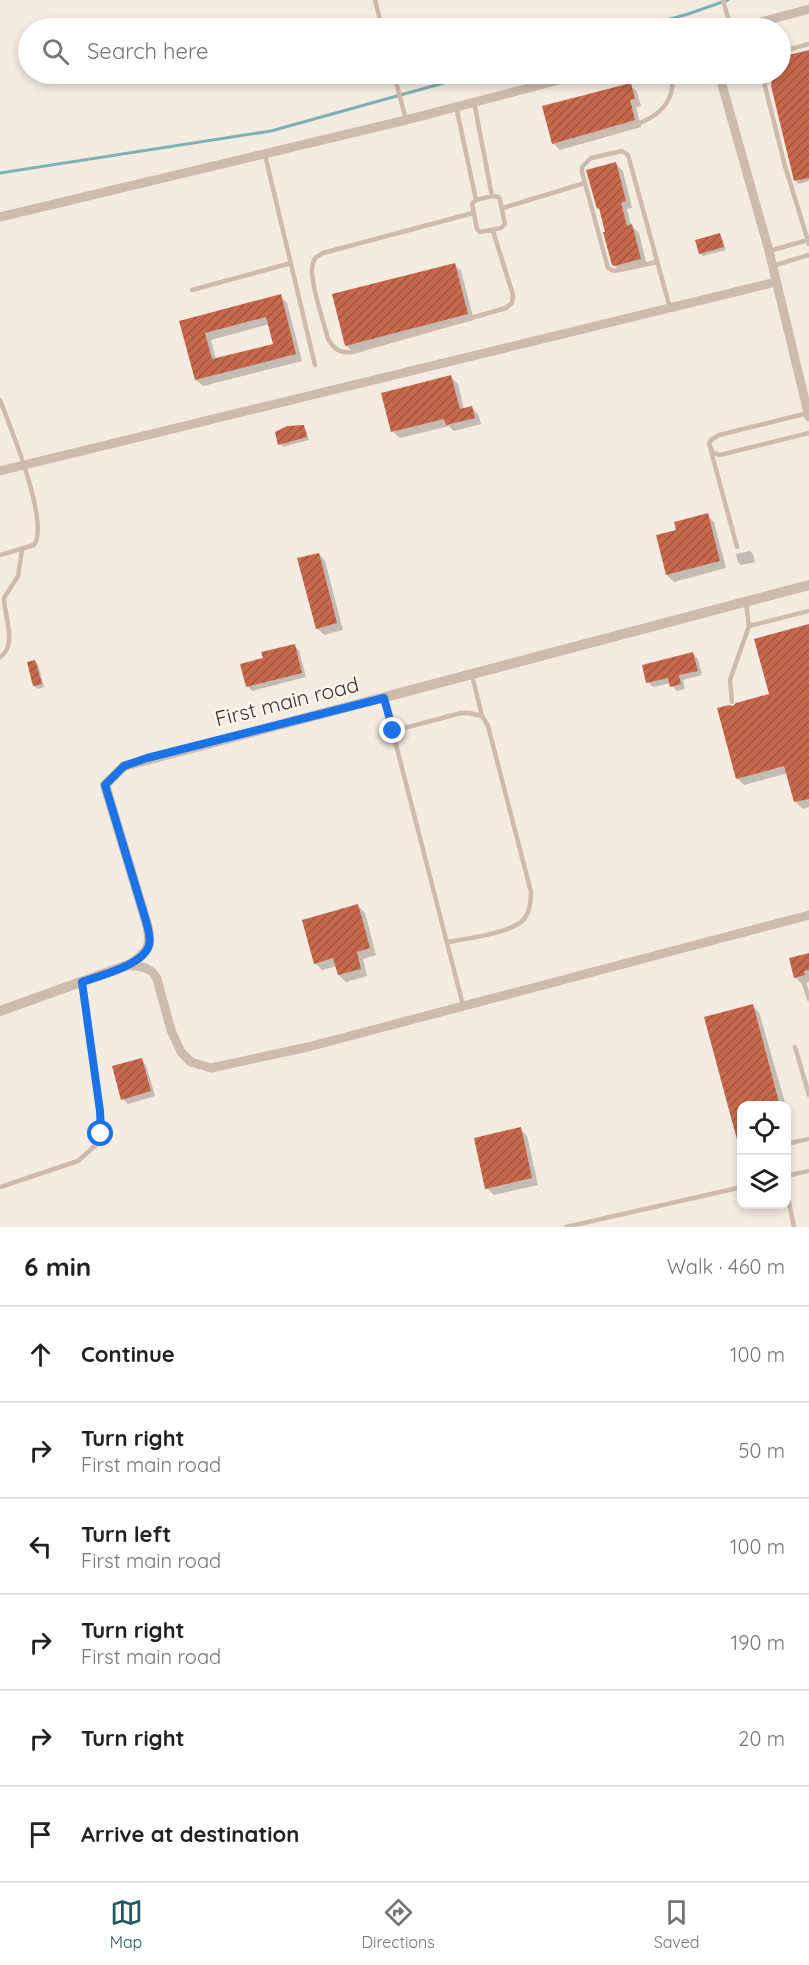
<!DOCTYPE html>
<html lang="en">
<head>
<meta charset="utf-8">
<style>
  :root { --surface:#fff; --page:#f6f6f6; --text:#202124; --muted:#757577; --line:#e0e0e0; --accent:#1f5a5e }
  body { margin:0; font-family:Quicksand,sans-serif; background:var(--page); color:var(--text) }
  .controls { position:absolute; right:18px; bottom:18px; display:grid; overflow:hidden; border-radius:12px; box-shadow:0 3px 9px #0003 }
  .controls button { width:54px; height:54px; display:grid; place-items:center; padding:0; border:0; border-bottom:2px solid var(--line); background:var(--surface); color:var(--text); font:30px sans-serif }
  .stop { position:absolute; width:18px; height:18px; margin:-14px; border:4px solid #1a73e8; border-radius:50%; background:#fff }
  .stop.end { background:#1a73e8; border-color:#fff; box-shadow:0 2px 6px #0008 }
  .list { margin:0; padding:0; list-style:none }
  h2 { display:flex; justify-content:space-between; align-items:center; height:78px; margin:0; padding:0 24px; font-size:26px }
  h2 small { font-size:20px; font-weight:400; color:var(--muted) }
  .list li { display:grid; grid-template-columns:39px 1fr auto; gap:18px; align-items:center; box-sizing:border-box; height:96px; padding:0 24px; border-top:2px solid var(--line) }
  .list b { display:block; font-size:22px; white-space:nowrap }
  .list p { margin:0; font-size:20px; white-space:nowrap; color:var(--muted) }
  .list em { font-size:20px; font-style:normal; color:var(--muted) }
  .icon { flex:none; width:33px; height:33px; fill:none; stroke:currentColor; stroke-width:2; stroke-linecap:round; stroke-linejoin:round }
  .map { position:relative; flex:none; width:809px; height:1227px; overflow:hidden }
  .search { position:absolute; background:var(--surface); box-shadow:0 3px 9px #0003; left:18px; right:18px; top:18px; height:66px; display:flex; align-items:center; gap:15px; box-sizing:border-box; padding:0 21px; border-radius:33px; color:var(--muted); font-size:22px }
  .sheet { height:654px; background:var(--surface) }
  nav { display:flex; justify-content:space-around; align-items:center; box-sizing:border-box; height:84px; border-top:2px solid var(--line); background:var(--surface); font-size:16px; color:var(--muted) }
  nav a { display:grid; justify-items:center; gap:3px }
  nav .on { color:var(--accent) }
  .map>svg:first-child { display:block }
</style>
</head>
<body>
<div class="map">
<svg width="809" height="1227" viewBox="0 0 809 1227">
  <defs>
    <pattern id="building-hatch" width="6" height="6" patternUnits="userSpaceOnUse" patternTransform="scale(1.5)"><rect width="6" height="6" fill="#c8694b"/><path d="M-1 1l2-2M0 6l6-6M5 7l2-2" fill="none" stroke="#a4573f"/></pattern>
  </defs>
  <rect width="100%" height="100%" fill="#f4ebe1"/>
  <path fill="#0003" fill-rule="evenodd" d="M809,52V181L799,184L796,181L772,86L775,74H780Z
    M630,85L637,92L641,106L636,107L641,127L560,150L553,143Z
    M616,164L623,171L632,208L627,209L631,226L639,233L647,266L622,272L613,264L602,212L598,208Z
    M719,235L722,238L726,250L703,256L700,253Z
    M454,264L461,271L474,320L353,352L346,345Z
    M280,296L287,303L302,361L203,386L196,380L181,322ZM270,324L275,345L216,360L211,340Z
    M451,377L458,384L464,409L472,408L478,414L481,424L454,431L449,426L400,438L393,432Z
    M303,427L306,430L309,440L283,447L280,444Z
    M707,515L714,522L726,568L674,582L667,575L657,536L678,531Z
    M750,551L753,554L755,562L741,565L738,562L736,554Z
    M319,554L325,561L343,630L324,635L317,628Z
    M809,625V807L803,809L796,802L788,773L744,785L737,778L733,708L771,695Z
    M294,645L299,650L306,677L252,691L248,686L265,659Z
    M693,654L698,659L702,675L683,680L685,689L676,691L671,683L653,687L648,682Z
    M35,661L38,664L44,687L38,689L34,686Z
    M358,906L365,913L376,955L363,959L367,976L346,982L339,975L337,966L322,970L315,963Z
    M809,954V982L802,984L795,977Z
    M752,1005L759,1012L786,1106H742V1143L738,1140L706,1018Z
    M141,1060L146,1065L155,1096L128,1104L123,1099Z
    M786,1109L790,1122L786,1123Z
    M520,1129L527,1136L538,1185L494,1195L487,1188Z"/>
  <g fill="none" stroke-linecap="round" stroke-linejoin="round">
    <path stroke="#7fb0b2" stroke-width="3" d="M638,28L688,14L728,0
      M0,173L271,131L476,74"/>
  </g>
  <path fill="url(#building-hatch)" fill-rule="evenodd" d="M809,50V178L794,181L771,86L773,74H780V57Z
    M631,83L635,99L630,100L635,120L552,144L542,106Z
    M616,162L626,201L621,203L627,226L632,224L641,259L614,266L612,265L603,232H605L599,208L597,209L586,170Z
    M720,233L724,247L699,254L695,240Z
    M455,263L468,314L345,346L332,294Z
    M281,294L296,354L195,380L179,321ZM266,317L273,344L212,359L205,333Z
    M451,375L460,409L472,406L475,418L446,425L444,419L391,432L381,393Z
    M304,425L307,437L278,445L275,432L287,426Z
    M708,513L720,561L666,575L656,535L676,530L674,522Z
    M319,553L337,623L316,629L297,558Z
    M809,624V799L794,802L784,766L736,779L717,708L729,705L733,706L736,703L769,694L754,639Z
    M295,644L302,673L246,687L240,664L263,658L261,652Z
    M693,652L698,671L679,675L681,684L670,687L668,678L646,683L642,665Z
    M35,660L42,684L33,686L27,662Z
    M358,904L370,948L357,952L361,969L338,975L333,958L314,964L302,920Z
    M809,953V970L804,971L805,975L794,978L789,958Z
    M753,1004L780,1106H741V1147H739L704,1017Z
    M142,1058L151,1091L121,1100L112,1066Z
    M521,1127L532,1178L485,1189L474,1138Z"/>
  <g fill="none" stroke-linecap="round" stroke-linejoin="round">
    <path stroke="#cdbbac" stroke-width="4.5" d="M375,0L382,28
      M723,0L731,28
      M780,52L809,44
      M394,74L406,120
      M762,74L785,166L809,244
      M474,102L492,196
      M456,106L476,200
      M580,139C617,129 679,125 672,74
      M265,155L315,365
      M492,196L499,197L500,200L505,224L501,228L480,232L477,229L472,204L476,200Z
      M503,208L585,183
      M473,213L323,253C318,256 315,257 313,263C308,278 324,322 328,339C335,350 339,353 352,352L506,308L512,303L513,295L493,231
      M769,251L808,240
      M657,262L614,271L608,268L582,172V167L591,158L622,151L628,155L670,308
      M772,266L809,255
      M192,290L291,263
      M0,400C10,426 50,523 34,545L0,555
      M808,413L719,435L711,440L709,444L713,453L720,455L809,433
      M711,451L737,547
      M749,626L809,611
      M0,657C18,646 4,615 4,598L18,576L22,550
      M472,675L482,716
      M384,698L463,1005
      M732,702L730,680L749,626L746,603
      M393,731L461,713H469L482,716L488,726L531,892C531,900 530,912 524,919C513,933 465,939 447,942
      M804,983L809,999
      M795,1047L809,1095
      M786,1144L809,1139
      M786,1176L809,1171
      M0,1187L78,1161L97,1144L101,1134L100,1111L82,982
      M786,1187L794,1227
      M566,1227L742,1187"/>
    <path stroke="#cdbbac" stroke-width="9" d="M738,28L809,9
      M719,74L769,251L809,417
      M0,217L406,120L582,74
      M0,471L776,282
      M128,965C140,967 151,966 157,979L171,1030L181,1052L191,1062L211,1068L308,1047L809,915"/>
    <path stroke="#cdbbac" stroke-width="10" d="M0,1011L128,965C149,953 153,945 146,921L105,785L124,766L809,585"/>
  </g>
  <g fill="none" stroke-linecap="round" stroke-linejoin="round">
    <path stroke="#1a73e8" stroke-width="8" d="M101,1134L100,1111L82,982C99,976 144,965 149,945C151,937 148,929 146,921L105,785L124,766L147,758L384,698L393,731"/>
  </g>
  <g text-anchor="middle" stroke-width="4.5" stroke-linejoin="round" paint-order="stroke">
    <g font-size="21" fill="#3b302b" stroke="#fbf5ee">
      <text transform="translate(287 702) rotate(-14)" y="7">First main road</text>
    </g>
  </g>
</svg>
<div class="controls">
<button><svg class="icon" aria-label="locate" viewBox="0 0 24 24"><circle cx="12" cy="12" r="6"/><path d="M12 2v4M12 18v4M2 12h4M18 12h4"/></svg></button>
<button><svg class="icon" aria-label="layers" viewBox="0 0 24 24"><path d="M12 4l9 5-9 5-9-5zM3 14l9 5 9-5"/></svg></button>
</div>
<div class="stop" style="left:101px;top:1134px"></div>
<div class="stop end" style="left:393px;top:731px"></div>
<div class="search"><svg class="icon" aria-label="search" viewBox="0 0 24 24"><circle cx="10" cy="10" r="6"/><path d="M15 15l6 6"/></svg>Search here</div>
</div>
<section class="sheet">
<h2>6 min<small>Walk · 460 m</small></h2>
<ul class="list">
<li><svg class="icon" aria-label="ahead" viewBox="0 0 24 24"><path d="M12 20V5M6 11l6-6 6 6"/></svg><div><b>Continue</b></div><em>100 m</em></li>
<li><svg class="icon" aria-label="right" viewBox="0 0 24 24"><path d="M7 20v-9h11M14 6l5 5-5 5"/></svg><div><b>Turn right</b><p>First main road</p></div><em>50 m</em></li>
<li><svg class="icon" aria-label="left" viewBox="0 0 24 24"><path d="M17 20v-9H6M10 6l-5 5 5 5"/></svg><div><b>Turn left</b><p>First main road</p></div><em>100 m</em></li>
<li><svg class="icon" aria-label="right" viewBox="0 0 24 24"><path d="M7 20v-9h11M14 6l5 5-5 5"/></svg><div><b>Turn right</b><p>First main road</p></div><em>190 m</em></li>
<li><svg class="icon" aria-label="right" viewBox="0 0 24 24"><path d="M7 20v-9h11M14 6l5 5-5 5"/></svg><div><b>Turn right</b></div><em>20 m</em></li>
<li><svg class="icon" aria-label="arrive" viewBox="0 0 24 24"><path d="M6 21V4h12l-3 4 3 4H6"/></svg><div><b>Arrive at destination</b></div></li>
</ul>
</section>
<nav>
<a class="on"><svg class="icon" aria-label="map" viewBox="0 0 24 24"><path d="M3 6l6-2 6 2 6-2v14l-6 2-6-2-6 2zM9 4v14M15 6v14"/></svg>Map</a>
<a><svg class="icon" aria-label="directions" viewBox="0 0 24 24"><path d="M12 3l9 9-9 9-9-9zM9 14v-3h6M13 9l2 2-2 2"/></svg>Directions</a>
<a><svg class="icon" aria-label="saved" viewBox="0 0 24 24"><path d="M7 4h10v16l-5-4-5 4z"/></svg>Saved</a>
</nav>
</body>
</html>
